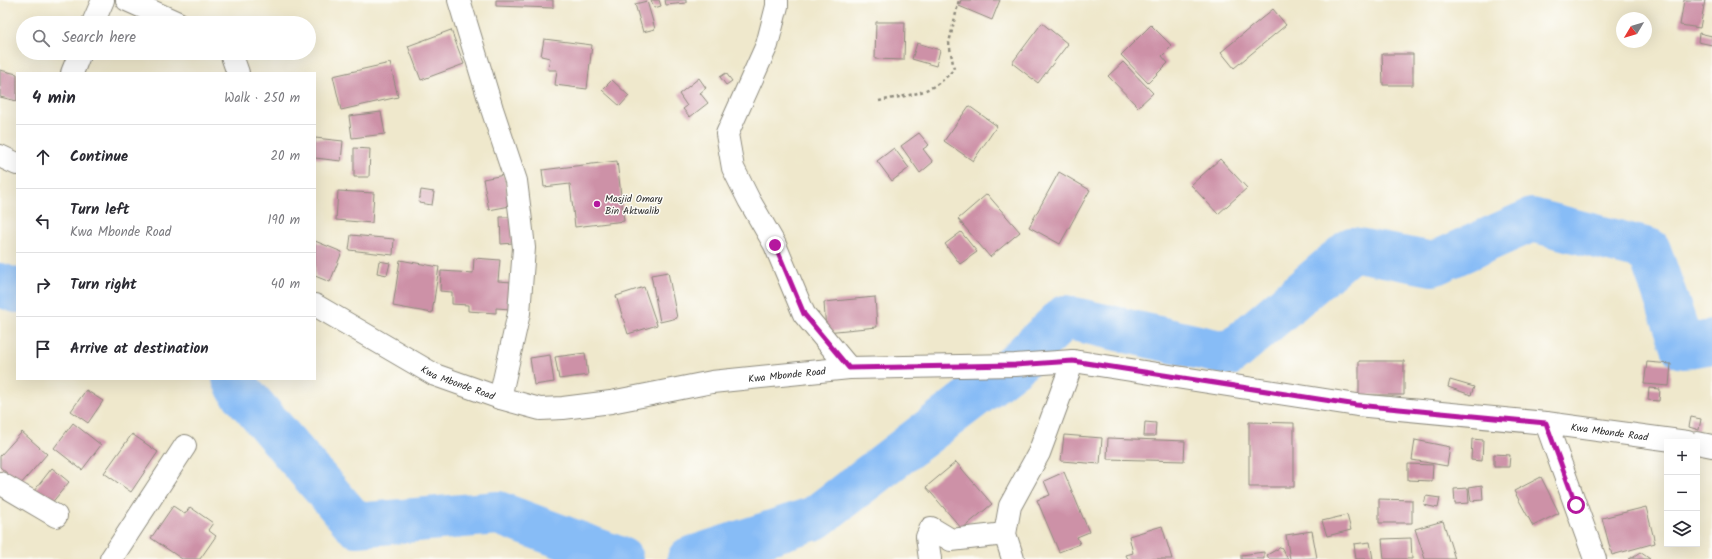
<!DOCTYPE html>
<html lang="en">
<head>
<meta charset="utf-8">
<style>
  :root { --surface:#fff; --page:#f2f2f3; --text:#2b2b33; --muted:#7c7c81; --line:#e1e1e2 }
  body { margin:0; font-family:Kalam,sans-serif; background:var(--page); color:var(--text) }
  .controls { position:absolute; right:12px; bottom:12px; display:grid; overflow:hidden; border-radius:0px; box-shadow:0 4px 16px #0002 }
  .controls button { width:36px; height:36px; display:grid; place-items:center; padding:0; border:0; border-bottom:1px solid var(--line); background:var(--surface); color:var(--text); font:20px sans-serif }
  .compass { position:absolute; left:1616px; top:12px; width:36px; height:36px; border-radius:50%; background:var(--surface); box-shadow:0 4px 16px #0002; rotate:232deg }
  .stop { position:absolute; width:12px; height:12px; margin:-9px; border:3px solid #b5179e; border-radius:50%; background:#fff }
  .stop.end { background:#b5179e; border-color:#fff; box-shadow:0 1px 4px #0008 }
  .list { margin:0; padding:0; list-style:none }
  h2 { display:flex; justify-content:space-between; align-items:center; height:52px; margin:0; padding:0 16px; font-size:17px }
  h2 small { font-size:13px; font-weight:400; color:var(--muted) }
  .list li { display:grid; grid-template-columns:26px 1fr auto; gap:12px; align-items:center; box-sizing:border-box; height:64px; padding:0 16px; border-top:1px solid var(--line) }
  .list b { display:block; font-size:15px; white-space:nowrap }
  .list p { margin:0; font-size:13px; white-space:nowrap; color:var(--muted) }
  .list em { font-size:13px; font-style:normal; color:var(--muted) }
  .icon { flex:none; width:22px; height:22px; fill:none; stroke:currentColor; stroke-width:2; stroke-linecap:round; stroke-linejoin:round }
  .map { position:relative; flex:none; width:1712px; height:559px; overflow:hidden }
  .search { position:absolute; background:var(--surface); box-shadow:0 4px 16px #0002; left:16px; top:16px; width:300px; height:44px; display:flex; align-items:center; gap:10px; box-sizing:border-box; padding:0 14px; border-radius:22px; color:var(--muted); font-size:15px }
  .panel { position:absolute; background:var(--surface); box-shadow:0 4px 16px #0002; left:16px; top:72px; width:300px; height:308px; border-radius:0px }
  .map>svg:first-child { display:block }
</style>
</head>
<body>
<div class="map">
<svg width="1712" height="559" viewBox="0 0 1712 559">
  <rect width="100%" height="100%" fill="#fdfcf7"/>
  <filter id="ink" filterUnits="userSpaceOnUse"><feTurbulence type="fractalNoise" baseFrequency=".025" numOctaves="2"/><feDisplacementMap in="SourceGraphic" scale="8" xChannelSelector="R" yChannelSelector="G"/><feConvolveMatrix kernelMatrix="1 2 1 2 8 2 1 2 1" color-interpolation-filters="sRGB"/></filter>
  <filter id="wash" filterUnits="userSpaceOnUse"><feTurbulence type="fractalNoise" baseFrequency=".012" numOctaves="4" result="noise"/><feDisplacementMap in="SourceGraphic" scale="16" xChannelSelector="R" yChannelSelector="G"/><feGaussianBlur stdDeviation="0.9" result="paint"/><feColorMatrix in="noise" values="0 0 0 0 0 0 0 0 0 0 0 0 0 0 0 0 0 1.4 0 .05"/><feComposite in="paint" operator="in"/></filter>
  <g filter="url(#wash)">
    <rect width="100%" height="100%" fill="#efe8cc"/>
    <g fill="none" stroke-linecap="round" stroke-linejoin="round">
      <path stroke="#87bcf6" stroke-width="44" d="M0,285L17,291
        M234,379L239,389L356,525L498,513L621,559
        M689,559L815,518L1015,365L1065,317L1229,354L1352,249L1433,264L1532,220L1649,250L1683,347L1712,342"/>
    </g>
    <g id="blocks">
      <path fill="#cd91a7" d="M496,0H553V8L496,6Z
        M651,0H659L661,6L654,8Z
        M665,0H686V3L666,5Z
        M961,0H1000L992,20L959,6Z
        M1684,0H1705L1700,28L1680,25Z
        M647,1L655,29L643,32L635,4Z
        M1273,9L1286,25L1234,68L1221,52Z
        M876,22H905L904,60L875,59Z
        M1042,23L1068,44L1038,83L1012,63Z
        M1151,25L1172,46L1162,56L1168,63L1148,83L1121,55Z
        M451,30L464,64L421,80L408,46Z
        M1699,33L1712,36V45L1698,42Z
        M544,39L592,45L587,89L555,85L557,70H548L550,58L541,56Z
        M917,43L940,50L936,66L912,59Z
        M1382,54H1413V85H1383Z
        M1123,62L1153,93L1138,107L1108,76Z
        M390,63L398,97L341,110L333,76Z
        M0,70L17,74V101L0,97Z
        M726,73L732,81L726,85L720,77Z
        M699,78L706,88L700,93L708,103L690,117L683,109L687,106L679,94Z
        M612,80L629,96L620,106L602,90Z
        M969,106L997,126L973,161L944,141Z
        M381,112L385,134L352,138L349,116Z
        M919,133L929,145L923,149L933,162L920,173L901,146Z
        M315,138L343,141L341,161L315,158Z
        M354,148L370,149L369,177H354Z
        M894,148L909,168L892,181L877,161Z
        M1220,159L1247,188L1218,214L1191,185Z
        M617,161L624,221L575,227L570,184L544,187L542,170Z
        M1059,172L1090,190L1060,244L1029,227Z
        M504,175L510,206L489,210L483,179Z
        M421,190L434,192L432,205L419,203Z
        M338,191L374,193L372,223L336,220Z
        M987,194L1020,232L990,257L958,219Z
        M500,217H512L513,243L501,244Z
        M961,232L977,252L960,264L945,244Z
        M351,235L394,239L393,255L349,250Z
        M315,241L342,252L330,282L315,276Z
        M474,258L500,260L498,281L512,282L511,309L496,308V313L468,311V305L452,304V292L440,291L441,271L473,273Z
        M400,260L439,267L432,313L393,306Z
        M379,261L390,263L387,275L377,273Z
        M668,272L677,318L660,322L651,275Z
        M644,287L657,325L628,334L616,296Z
        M875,297L877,327L826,332L824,302Z
        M585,353L588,375L559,379L555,357Z
        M550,355L554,382L534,385L530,358Z
        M1359,361H1404V395H1359Z
        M1647,362L1671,364L1669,386L1644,384Z
        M1450,380L1474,387L1471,395L1448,387Z
        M1649,388L1660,389L1659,401L1648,400Z
        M86,390L103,401L88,423L71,411Z
        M1691,417L1701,419L1699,430L1689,427Z
        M1145,422L1156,423L1155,436H1144Z
        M1249,422L1294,423V487H1249Z
        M73,423L101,445L82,470L54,448Z
        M22,432L47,454L20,485L0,467V456Z
        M132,434L158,452L131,492L104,473Z
        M1064,435L1102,438L1100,464L1061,461Z
        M1108,438L1185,441L1184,461L1107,459Z
        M1472,439L1483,440L1482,461L1471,460Z
        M1415,440L1450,447L1447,466L1412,460Z
        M1494,454L1510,455L1509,467H1494Z
        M956,462L992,504L962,529L926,487Z
        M1408,464L1433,465L1432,481L1408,480Z
        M52,468L69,482L46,510L30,496Z
        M1064,472L1089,532L1077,537L1080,544L1059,552L1037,500L1050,495L1044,481Z
        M1541,477L1559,513L1533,526L1514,491Z
        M1482,485L1483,500L1471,501L1469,487Z
        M1468,488L1469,503L1455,504L1454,489Z
        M1426,496L1440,498L1438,508L1424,505Z
        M1379,499L1412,500V523H1379Z
        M173,506L185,514L190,507L213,523L208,530L216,536L200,559H182L151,538Z
        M1646,507L1655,543L1612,555L1602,518Z
        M1347,515L1351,530L1327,536L1322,521Z
        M1443,521L1455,559H1425L1415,529Z
        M1162,526L1172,559H1128L1126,555L1133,553L1129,536Z
        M1312,531L1317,558L1290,559L1286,535Z
        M1411,538L1412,559H1384L1382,539Z
        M1370,542L1373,559H1356L1354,544Z
        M1281,547L1288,559H1269L1267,555Z
        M1264,552V559H1241V555Z
        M1640,552L1650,559H1628L1634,556Z"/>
    </g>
  </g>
  <g filter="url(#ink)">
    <use href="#blocks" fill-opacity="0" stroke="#8d8a7c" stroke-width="1"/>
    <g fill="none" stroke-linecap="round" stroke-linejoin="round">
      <defs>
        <g id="minor">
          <path d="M127,0L178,23"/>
          <path d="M459,0L492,109L516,181L520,213L524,248L519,313L500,398"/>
          <path d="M777,0V6L767,45L727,134L733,168L749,200L775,245L804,314L849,368"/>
          <path d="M93,23L103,0"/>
          <path d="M231,53L238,73"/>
          <path d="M72,73L80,53"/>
          <path d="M0,156L17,164"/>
          <path id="s1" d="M315,305L435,375L500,398L540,409L563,408L611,402L712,382L849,368L1015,365L1073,361L1357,405L1546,423L1687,442"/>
          <path d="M1546,423L1595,559"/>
          <path d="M1697,443L1712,446"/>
          <path d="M0,483L56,516"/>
          <path d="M111,559L185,446"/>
          <path d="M930,559L927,537L931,528L951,540L1005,534"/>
          <path d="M1013,559L1005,534L1010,506L1039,453L1073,361"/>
        </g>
      </defs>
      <use href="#minor" stroke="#8d8a7c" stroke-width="24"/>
      <path stroke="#8d8a7c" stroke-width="2.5" stroke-dasharray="3 3" stroke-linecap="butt" d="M879,101C911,94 932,95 954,69L949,43L959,0"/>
      <use href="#minor" stroke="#fff" stroke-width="22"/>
    </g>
  </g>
  <g fill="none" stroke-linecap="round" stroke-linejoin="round" filter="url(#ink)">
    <path stroke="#b5179e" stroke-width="5" d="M775,245L804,314L849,368L1015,365L1073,361L1357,405L1546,423L1576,505"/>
  </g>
  <circle fill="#b5179e" stroke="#fdfcf7" stroke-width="1.5" cx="597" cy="204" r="4"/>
  <g text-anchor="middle" stroke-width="3" stroke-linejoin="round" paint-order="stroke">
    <g font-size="10" fill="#2b2b2b" stroke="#fdfcf7" text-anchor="start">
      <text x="605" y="202">Masjid Omary<tspan x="605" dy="12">Bin Aktwalib</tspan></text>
    </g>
    <g font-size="10" fill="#2b2b2b" stroke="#fdfcf7">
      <text dy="4" stroke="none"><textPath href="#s1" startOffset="499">Kwa Mbonde Road</textPath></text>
      <text dy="4" stroke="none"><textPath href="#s1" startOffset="163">Kwa Mbonde Road</textPath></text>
      <text dy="4" stroke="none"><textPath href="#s1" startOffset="1327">Kwa Mbonde Road</textPath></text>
    </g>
  </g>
</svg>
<div class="controls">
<button>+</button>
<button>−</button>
<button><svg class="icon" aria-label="layers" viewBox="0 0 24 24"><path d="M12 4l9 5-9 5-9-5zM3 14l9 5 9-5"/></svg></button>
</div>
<svg class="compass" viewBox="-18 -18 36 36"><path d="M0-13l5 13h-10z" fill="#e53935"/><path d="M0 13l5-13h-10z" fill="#7c7c81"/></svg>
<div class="stop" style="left:1576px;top:505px"></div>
<div class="stop end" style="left:775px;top:245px"></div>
<div class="search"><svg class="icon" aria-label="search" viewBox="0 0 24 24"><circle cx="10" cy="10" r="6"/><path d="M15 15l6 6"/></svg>Search here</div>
<section class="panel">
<h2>4 min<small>Walk · 250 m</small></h2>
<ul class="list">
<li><svg class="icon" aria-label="ahead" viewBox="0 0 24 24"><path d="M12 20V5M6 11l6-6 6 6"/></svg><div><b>Continue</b></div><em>20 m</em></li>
<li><svg class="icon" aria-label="left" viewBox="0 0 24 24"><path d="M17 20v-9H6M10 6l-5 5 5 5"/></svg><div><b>Turn left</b><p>Kwa Mbonde Road</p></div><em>190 m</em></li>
<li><svg class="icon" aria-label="right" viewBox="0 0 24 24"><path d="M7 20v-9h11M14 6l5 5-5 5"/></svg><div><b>Turn right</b></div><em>40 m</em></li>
<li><svg class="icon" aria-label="arrive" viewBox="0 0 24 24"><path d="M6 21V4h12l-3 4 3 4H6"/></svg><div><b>Arrive at destination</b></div></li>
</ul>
</section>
</div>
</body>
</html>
